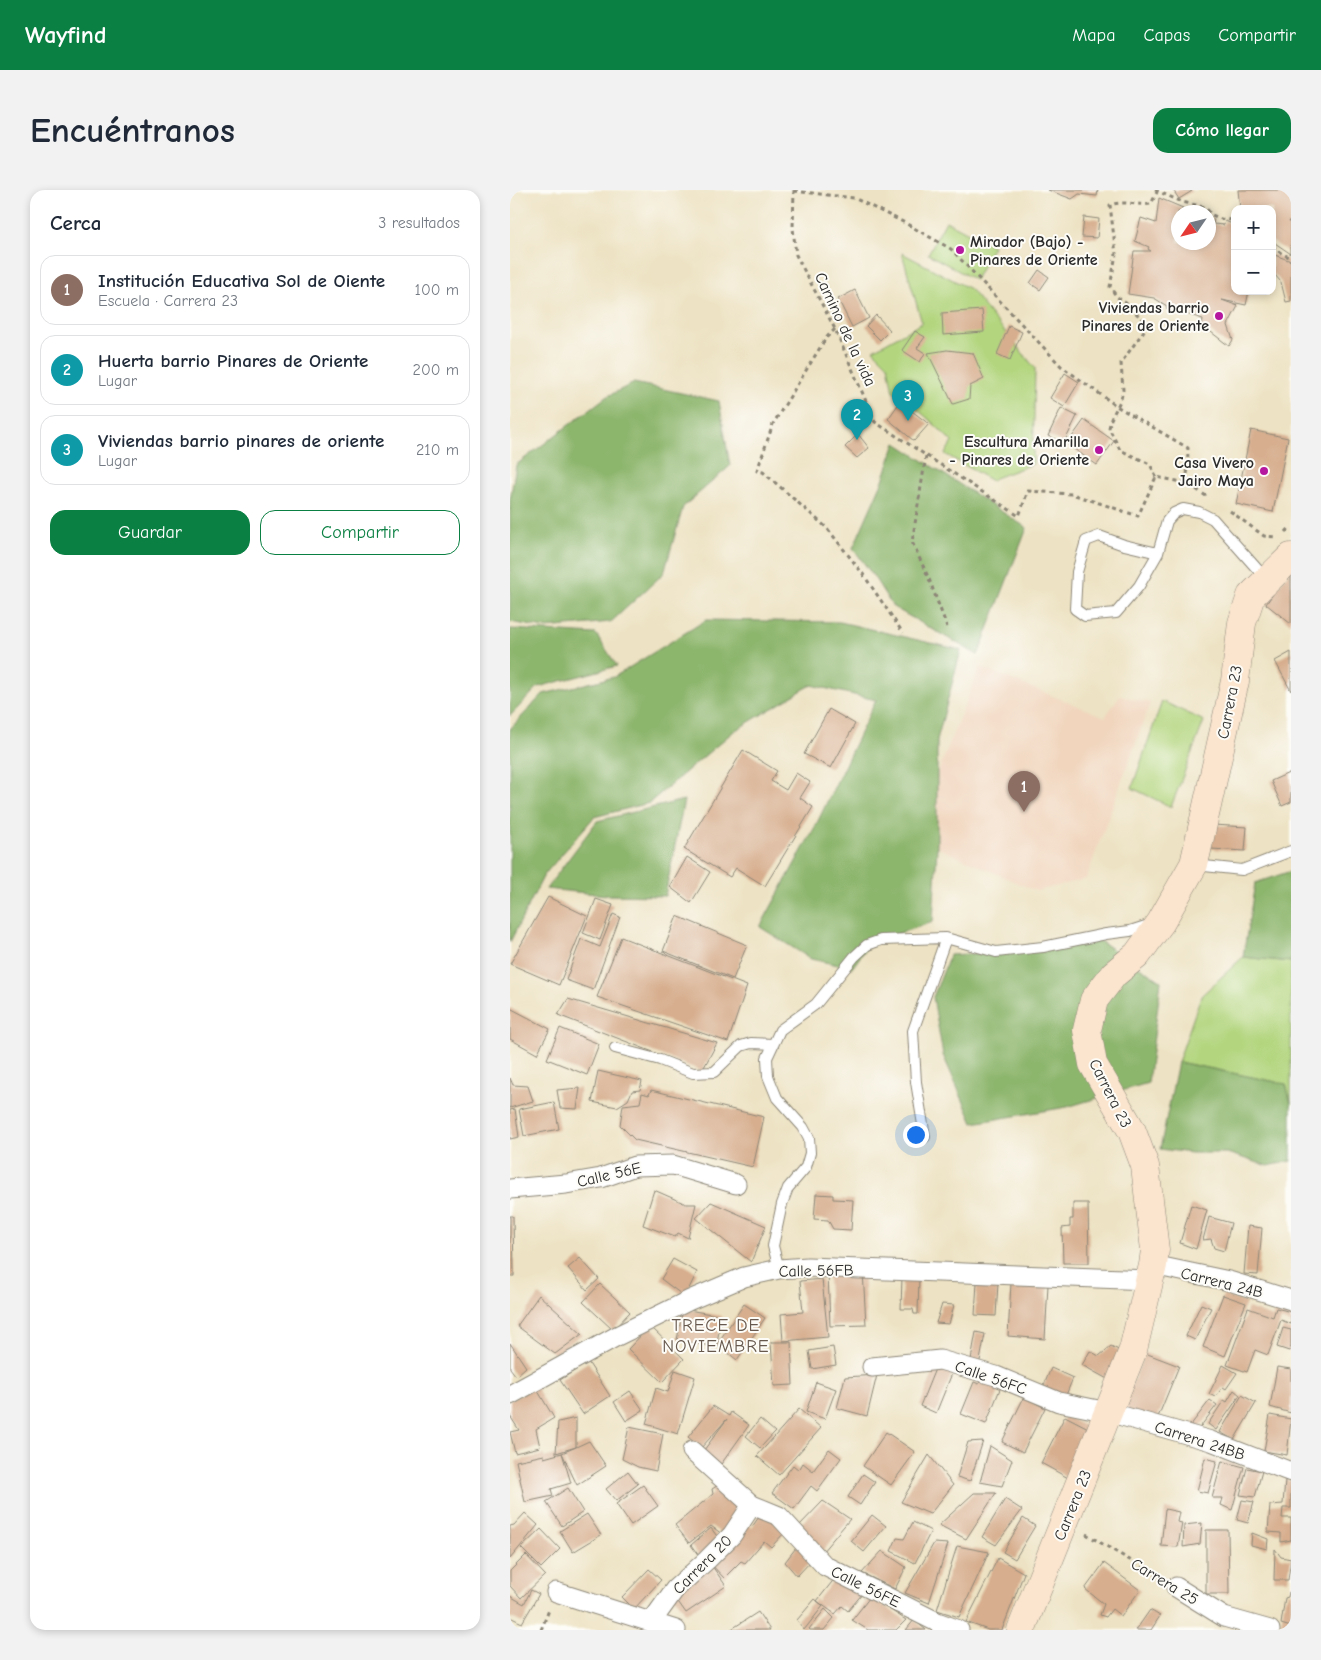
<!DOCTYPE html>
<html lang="es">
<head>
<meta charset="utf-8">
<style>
  :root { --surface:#fff; --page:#f2f2f3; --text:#1f2937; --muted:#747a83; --line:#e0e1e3; --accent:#0b8043 }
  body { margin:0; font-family:"Comic Neue",sans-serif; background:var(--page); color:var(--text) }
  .controls { position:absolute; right:15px; top:15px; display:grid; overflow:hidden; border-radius:10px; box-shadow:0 2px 8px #0003 }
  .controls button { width:45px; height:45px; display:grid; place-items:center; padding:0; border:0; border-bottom:1px solid var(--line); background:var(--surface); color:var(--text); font:25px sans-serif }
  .compass { position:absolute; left:661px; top:15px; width:45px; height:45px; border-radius:50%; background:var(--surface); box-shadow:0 2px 8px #0003; rotate:235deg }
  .you { position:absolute; left:405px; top:944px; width:18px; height:18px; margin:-12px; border:4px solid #fff; border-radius:50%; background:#1a73e8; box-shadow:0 0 0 8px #1a73e833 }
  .badge { display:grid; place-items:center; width:32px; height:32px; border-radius:50%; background:var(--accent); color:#fff; font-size:16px; font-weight:700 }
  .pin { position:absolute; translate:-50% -41px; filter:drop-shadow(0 1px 2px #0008) }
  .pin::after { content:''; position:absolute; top:26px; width:18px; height:15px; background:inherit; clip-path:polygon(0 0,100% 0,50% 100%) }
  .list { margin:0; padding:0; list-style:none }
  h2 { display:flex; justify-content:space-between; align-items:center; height:65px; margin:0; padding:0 20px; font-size:21px }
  h2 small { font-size:16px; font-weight:400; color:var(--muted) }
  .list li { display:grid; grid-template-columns:32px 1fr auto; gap:15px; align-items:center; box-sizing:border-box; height:70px; margin:0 10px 10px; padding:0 10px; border:1px solid var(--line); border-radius:15px }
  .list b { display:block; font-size:19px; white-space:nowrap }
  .list p { margin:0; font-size:16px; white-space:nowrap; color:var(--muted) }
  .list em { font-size:16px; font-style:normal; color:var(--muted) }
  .actions { display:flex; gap:10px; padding:15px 20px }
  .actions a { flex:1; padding:11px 0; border:1px solid var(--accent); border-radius:15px; text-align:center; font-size:18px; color:var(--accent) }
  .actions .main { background:var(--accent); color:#fff }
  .map { position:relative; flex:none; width:781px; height:1440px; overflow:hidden; border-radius:15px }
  header { display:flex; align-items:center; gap:30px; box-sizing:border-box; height:70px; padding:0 25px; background:var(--accent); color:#fff }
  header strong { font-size:24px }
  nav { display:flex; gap:28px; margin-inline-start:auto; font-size:18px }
  .intro { display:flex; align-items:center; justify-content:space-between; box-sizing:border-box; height:120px; padding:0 30px }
  h1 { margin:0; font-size:35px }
  .button { padding:12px 22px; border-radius:15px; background:var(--accent); color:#fff; font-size:18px; font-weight:700 }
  main { display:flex; gap:30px; padding:0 30px }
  aside { flex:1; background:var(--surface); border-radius:15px; box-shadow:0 2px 8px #0003 }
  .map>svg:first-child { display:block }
</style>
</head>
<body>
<header>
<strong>Wayfind</strong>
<nav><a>Mapa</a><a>Capas</a><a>Compartir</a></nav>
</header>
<div class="intro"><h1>Encuéntranos</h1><a class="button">Cómo llegar</a></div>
<main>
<aside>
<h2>Cerca<small>3 resultados</small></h2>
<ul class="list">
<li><span class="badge" style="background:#8d6e63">1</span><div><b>Institución Educativa Sol de Oiente</b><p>Escuela · Carrera 23</p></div><em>100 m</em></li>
<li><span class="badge" style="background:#0f9aa8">2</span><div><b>Huerta barrio Pinares de Oriente</b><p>Lugar</p></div><em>200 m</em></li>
<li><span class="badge" style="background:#0f9aa8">3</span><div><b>Viviendas barrio pinares de oriente</b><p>Lugar</p></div><em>210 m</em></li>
</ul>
<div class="actions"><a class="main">Guardar</a><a>Compartir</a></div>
</aside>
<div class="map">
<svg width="781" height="1440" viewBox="0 0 781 1440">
  <rect width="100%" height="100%" fill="#fdfcf7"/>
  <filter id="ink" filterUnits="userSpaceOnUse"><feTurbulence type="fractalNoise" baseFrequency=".02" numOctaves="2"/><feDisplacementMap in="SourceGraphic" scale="10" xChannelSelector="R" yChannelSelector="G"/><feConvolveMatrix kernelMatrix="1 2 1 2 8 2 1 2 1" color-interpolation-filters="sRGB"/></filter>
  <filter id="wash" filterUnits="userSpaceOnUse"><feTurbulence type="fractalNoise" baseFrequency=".0096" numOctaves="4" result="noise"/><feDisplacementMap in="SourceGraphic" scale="20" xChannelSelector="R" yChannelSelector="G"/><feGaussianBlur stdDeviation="1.12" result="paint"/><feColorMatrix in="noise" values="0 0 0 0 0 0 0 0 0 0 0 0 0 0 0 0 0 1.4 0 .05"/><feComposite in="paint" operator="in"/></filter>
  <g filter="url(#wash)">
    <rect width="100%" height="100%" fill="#ede2c3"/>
    <path fill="#f1d5bd" d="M470,477L595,527L610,506L640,513L576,689L526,701L427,657L426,587Z"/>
    <path fill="#b2d57e" stroke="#6e8054" d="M436,31L483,56L465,90L418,64Z
      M392,63L460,99L525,178L523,274L485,288L482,291L435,264L442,252C424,233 405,216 383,202L378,175L363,160L412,133Z
      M652,511L694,531L661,617L622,598Z
      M733,767L781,772V913L776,894L668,872L691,806Z"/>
    <path fill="#8db66d" stroke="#5c704c" d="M124,193L209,211L220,276L173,317L154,383L101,432L35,438L0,432V310L6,275L96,207Z
      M386,253L517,338L468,465L383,417L364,387L343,358L373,290Z
      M196,430L330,432L451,460L427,550V657L423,732L360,753L342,778L301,769L250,737L306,635L366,510L301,495L224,541L139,613L84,627L34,685L0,752V539L33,504L104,487Z
      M0,439L86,444L107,476L28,497L0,526Z
      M174,610L155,706L97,705L36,699L87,631Z
      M781,681V772L733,767L745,693Z
      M582,746L651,791L638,893L557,917L463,933L433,865L423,807L440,765L491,762Z
      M668,872L776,894L781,913V971L758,976L717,963H682L650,959Z"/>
    <g id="blocks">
      <path fill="#d7ae8e" d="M538,0H588L587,6L569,4L562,9Z
        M663,0H681L682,1L669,9Z
        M728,0H781V29L779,32H781V64L762,51V19H730Z
        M649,8L673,18L672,22H668V52H698V27L704,29L703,34L714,35L715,31L725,35V101H739L736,115L712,110L728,116L718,135L723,150L719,156L692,135L693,129L656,118L657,116L644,108L618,104L624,61H641L638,59L639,57L625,51L631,28L646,33Z
        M574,27L589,29L587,48L572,47Z
        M762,64L781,71V111L776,112L771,92L764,84L762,89Z
        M529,80L539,87L530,100L520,93Z
        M345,100L359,128L342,137L328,109Z
        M472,120L474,142L433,145L432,123Z
        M366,125L380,140L370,150L356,136Z
        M499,136L512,142L500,170L487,164Z
        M405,141L415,147L407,158L415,163L410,172L392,160Z
        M437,160L463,163L474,189L460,196L459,209L443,214L418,163Z
        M555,183L569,192L554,217L540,208Z
        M390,212L419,234L404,251L378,229Z
        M551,218L567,226L554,253L538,246Z
        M574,230L604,251L587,275L557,254Z
        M741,240L778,248L763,322L726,314Z
        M348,244L359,258L347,268L335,257Z
        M781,379V434L756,414Z
        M781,462V501L765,471Z
        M319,519L345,534L321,578L294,564Z
        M233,560L267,581L261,591L276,600L286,583L300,592L290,608L303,617L255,696L226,678L220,687L174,659Z
        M781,582V612L772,616L761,591Z
        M703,635L737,637L735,661L701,659Z
        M177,667L200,682L181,713L160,697Z
        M38,707L77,726L49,795L0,774Z
        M86,709L103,715L90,750L73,743Z
        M103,724L110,727L83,800L56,790L71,749L90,757Z
        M167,726L237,755L223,789L153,761Z
        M111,747L237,796L218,852L87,807Z
        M58,809L207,853L192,881L48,825Z
        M0,818L40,839L27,864L0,849Z
        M50,838L89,854L77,885L37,869Z
        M88,881L132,891L130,900L122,901L118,910L107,917L82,912Z
        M0,888L3,895L18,896L23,911L0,918Z
        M70,898L67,919L50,918L47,900Z
        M141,900L254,927L243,977L125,950L110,935L113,915L130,913L132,903L139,905Z
        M44,912L49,939L14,946L9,919Z
        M5,919L9,947L0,949V920Z
        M144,1000L176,1014H186L178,1048L168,1043L165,1047L133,1035Z
        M306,1004L323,1005V1009L343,1010L341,1040L323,1039L318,1030L304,1029Z
        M201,1012L256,1036L241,1072L186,1028Z
        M563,1013H578L579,1073H553L552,1038L560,1037V1029H563Z
        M681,1015L697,1020L686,1059L670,1053Z
        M0,1026H3L4,1086H0Z
        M699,1027L721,1033L714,1061L704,1058L701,1049L693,1050Z
        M738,1036L752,1038L748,1085L734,1084Z
        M70,1068L89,1089L77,1100L58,1078Z
        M163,1069L187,1082L175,1107L151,1089Z
        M353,1080L356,1135L320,1136L318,1082Z
        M392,1087H409L408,1124H404L403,1119H391Z
        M312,1089L318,1147L273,1151L271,1124L293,1122L290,1091Z
        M467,1092L488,1093L486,1126L465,1125Z
        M501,1093L538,1095L535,1149L498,1146Z
        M90,1094L120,1122L103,1140L73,1112Z
        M29,1105L72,1144L45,1164L7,1136Z
        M713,1105L736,1113L715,1166L693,1157Z
        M234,1114L255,1128L227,1170L207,1154Z
        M432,1114L444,1115L439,1134L426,1133Z
        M691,1114L701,1118L685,1150L676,1146Z
        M738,1118L763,1127L766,1118L781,1122V1134L771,1130L758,1165L745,1160L737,1182L717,1175Z
        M173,1119L212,1126L206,1157L167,1150Z
        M140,1136L174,1169L152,1192L118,1159Z
        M773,1138L781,1140V1156L779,1161L767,1157Z
        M466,1142L475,1144L469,1176L460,1175Z
        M261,1152H281L283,1195L264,1196Z
        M0,1153L16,1177L6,1186L0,1178Z
        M601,1156L616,1164L601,1191L572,1175L580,1161L589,1166Z
        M323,1157L326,1175L302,1179L299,1161Z
        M635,1163L669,1176L646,1232L612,1218Z
        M78,1172L100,1206L73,1224L50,1190Z
        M427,1174L443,1181L426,1223L410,1216Z
        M713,1175L727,1183L716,1199L713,1197L705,1207L699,1204Z
        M767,1177L781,1179V1223L760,1217Z
        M541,1178L563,1188L554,1210L532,1200Z
        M165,1180L185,1187L168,1244L136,1234L146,1198L158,1202Z
        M367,1185L357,1226L327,1218L335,1187Z
        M472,1187L492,1194L476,1234L451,1224L464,1192L469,1194Z
        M306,1192L326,1199L315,1229L296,1222Z
        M25,1196L44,1228L26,1239L30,1257L5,1263L0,1242L9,1240L0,1226V1211Z
        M724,1200L730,1205L706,1240L698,1234L714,1210L717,1212Z
        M120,1201L133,1220L116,1231L104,1212Z
        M732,1205L746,1213L724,1250L710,1242Z
        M514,1207L535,1218L513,1262L492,1252Z
        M700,1210L707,1215L687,1241L680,1236Z
        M203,1216L219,1226L221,1222L239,1235L209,1277L191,1264L217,1229L191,1258L178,1247Z
        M289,1219L311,1238L269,1285L247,1266Z
        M760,1225L781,1229L777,1265L754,1261Z
        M555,1226L584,1241L560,1289L531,1273Z
        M66,1228V1257L79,1251L96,1276L67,1295L52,1263L66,1257L46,1263L48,1232Z
        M250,1229L265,1242L250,1258L236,1246Z
        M119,1237L153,1244L146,1281L128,1277L112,1269Z
        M376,1242L405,1262L381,1295L353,1276Z
        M473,1251L460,1291L447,1287L458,1252Z
        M480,1256L502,1270L492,1296L470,1292Z
        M319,1259L331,1268L307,1301L301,1296L284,1319L262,1303L283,1275L289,1280L293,1273L303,1281Z
        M52,1263L61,1293L41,1299L43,1306L15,1312L6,1271L34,1265V1268Z
        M419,1265L443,1295L420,1324L391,1312Z
        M695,1268L707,1271L698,1303L687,1301Z
        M712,1271L734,1277L722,1320L711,1315L713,1308H702Z
        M737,1278L752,1281L745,1307L730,1305Z
        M118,1281L128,1294L106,1311L96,1299Z
        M353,1284L365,1292L350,1315L338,1307Z
        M775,1290L781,1291V1318H773L772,1328H781V1350L771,1352V1343L758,1342L760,1315L773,1314Z
        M210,1294L235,1315L212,1344L201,1336L179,1353L165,1335L203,1304L202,1299Z
        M133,1295L148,1316L121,1335L106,1314Z
        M58,1298L73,1322L52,1336L36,1312Z
        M464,1303H486L456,1349L429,1335Z
        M495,1309L512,1320L486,1355L472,1347Z
        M732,1310L744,1312L738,1333L727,1330Z
        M313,1311L340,1329L312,1362L288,1337Z
        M655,1319L669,1322L667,1332L672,1333L668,1357L651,1356Z
        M253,1321L277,1340L261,1357L254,1351L235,1373L231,1371L214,1388L199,1372L236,1332L242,1337Z
        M15,1323L28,1335L0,1369V1336L4,1335Z
        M77,1324L91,1345L63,1362L50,1341Z
        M362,1325L376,1336L354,1362L341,1351Z
        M513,1328L525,1336L505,1369L493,1362Z
        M403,1332L421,1341L405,1373L381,1361L387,1348L394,1349Z
        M692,1333L690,1354L673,1357L674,1335Z
        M201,1338L209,1349L189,1366L181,1355Z
        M31,1339L50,1359L31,1378L11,1358Z
        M696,1340H718L719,1404H696Z
        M742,1343L758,1349L757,1359L741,1355Z
        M424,1353L438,1354L419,1413L395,1403Z
        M289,1354L303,1369L287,1386L275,1372Z
        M447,1356L479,1362L449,1427L427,1420Z
        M765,1359L771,1367L781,1369L778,1390H764Z
        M372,1361L396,1377L385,1399L352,1383Z
        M16,1365L35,1385L11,1408L0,1396V1381Z
        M488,1368L514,1383L492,1440H478L456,1432Z
        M594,1373L630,1400L611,1426L602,1419L596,1427L590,1425L594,1414L575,1399Z
        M202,1376L216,1396L176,1423L162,1403Z
        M139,1379L151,1390L124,1419L112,1407Z
        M329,1383L353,1403L338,1421L332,1416L325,1424L307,1411Z
        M21,1400L29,1404L12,1433L0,1427V1406L14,1414Z
        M779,1402H781V1437L771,1434L775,1408L778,1407Z
        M360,1407L396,1430L386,1440H358L342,1430Z
        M305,1409L313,1416L294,1440L287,1430Z
        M315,1419L324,1428L314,1440H300L299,1439Z
        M640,1420L650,1426L641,1440H626Z
        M248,1422L260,1440H220Z
        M404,1430L416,1440H396Z"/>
    </g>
  </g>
  <g filter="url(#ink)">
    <use href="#blocks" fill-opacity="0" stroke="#8c8677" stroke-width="1"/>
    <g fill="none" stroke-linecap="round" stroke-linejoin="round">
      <defs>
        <path id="lane" d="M648,363L614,355L589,346L576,351L567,382L565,419L575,426L606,423L629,396L648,363L657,331L664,323L673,319L689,322L703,329L756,389
          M685,675L732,680L781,661
          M105,858L150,870L183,883L204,882L231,856L241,853L263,854
          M415,947L406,892L403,841L436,748
          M269,1079L263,1056L272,1014L278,998L296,977L300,963L299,948L293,937L267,908L258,886L257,868L270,840L306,814L344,767L357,755L371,750L436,748L486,762L533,757L596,744L620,741L642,734"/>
        <path id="street" d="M0,999L56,994L91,988L125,976L163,975L226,994
          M643,1075L719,1091L781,1110
          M362,1177L430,1170L486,1186L549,1212L598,1222L701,1251L781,1282
          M0,1205L107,1146L180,1110L234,1087L269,1079L298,1077L640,1090
          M182,1261L242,1315L269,1326L315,1376L427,1432L449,1440
          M666,1397L714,1427L760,1440
          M46,1402L166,1440
          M142,1431L165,1399L197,1370L222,1345L242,1315"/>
        <path id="secondary" d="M511,1440L623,1160L643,1075L645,1060L635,976L622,941L583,874L577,840L584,810L604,784L627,765L651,732L684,674L725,491L732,433L741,406L781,367"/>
      </defs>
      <use href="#lane" stroke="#8c8677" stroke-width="12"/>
      <use href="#street" stroke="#8c8677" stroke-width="21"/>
      <use href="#secondary" stroke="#8c8677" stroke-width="29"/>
      <path stroke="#8c8677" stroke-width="3" stroke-dasharray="4 4" stroke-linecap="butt" d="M284,0L283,38L286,65L325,139L365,232L509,326L518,301L562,304L628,326L646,287L677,293L696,306
        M645,0L672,12L695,17L702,25L711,29L725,30
        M284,1L344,8L395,33L441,59L551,176L608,217L678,258L677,293
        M762,56L771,63L781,68
        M325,139L316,148L263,234L247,281L253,282L317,338L353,384L393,443
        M416,266L402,352L419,389L437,437
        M646,287L640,274L610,260L599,238L601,229L611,209L613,200L611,173L638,135L617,114L607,107L600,97L606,64L600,15C614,10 627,16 641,14L647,2
        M720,321L754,346L766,347
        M776,342L781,336
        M576,1344L650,1388
        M31,1440L39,1420"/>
      <use href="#lane" stroke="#fff" stroke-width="10"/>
      <use href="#street" stroke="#fff" stroke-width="19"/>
      <use href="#secondary" stroke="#fbe5cf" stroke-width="28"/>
    </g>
  </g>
  <g fill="#b5179e" stroke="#fdfcf7" stroke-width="2">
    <circle cx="450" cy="60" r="5"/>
    <circle cx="709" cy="126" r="5"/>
    <circle cx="589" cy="260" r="5"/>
    <circle cx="754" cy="281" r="5"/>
  </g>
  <g text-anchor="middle" stroke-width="4" stroke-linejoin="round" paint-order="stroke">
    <g font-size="16" font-weight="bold" fill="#2b2b2b" stroke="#fdfcf7" text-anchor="end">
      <text x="460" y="57" text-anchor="start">Mirador (Bajo) -<tspan x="460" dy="18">Pinares de Oriente</tspan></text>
      <text x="699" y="123">Viviendas barrio<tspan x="699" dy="18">Pinares de Oriente</tspan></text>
      <text x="579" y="257">Escultura Amarilla<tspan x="579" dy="18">- Pinares de Oriente</tspan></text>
      <text x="744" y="278">Casa Vivero<tspan x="744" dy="18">Jairo Maya</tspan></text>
    </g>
    <g font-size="16" fill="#2b2b2b" stroke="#fdfcf7">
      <text transform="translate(336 139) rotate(65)" y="6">Camino de la vida</text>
      <text transform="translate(719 512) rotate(-79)" y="6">Carrera 23</text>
      <text transform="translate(601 903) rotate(63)" y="6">Carrera 23</text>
      <text transform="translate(99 984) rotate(-13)" y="6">Calle 56E</text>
      <text transform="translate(306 1080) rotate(-1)" y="6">Calle 56FB</text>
      <text transform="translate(712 1092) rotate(14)" y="6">Carrera 24B</text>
      <text transform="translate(481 1187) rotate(19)" y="6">Calle 56FC</text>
      <text transform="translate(690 1250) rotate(18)" y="6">Carrera 24BB</text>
      <text transform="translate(562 1315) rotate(-68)" y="6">Carrera 23</text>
      <text transform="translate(192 1374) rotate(-45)" y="6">Carrera 20</text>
      <text transform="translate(655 1391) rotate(31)" y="6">Carrera 25</text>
      <text transform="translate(356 1396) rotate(26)" y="6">Calle 56FE</text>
    </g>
    <g font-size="18" letter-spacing="1" fill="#67594e" stroke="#fdfcf7">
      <text x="206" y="1141">TRECE DE<tspan x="206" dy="21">NOVIEMBRE</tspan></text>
    </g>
  </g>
</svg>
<div class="controls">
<button>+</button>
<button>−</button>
</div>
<svg class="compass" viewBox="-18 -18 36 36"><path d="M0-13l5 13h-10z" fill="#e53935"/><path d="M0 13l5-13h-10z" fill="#747a83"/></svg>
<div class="you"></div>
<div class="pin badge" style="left:514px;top:622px;background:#8d6e63">1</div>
<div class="pin badge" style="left:347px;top:250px;background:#0f9aa8">2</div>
<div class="pin badge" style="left:398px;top:231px;background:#0f9aa8">3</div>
</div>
</main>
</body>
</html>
